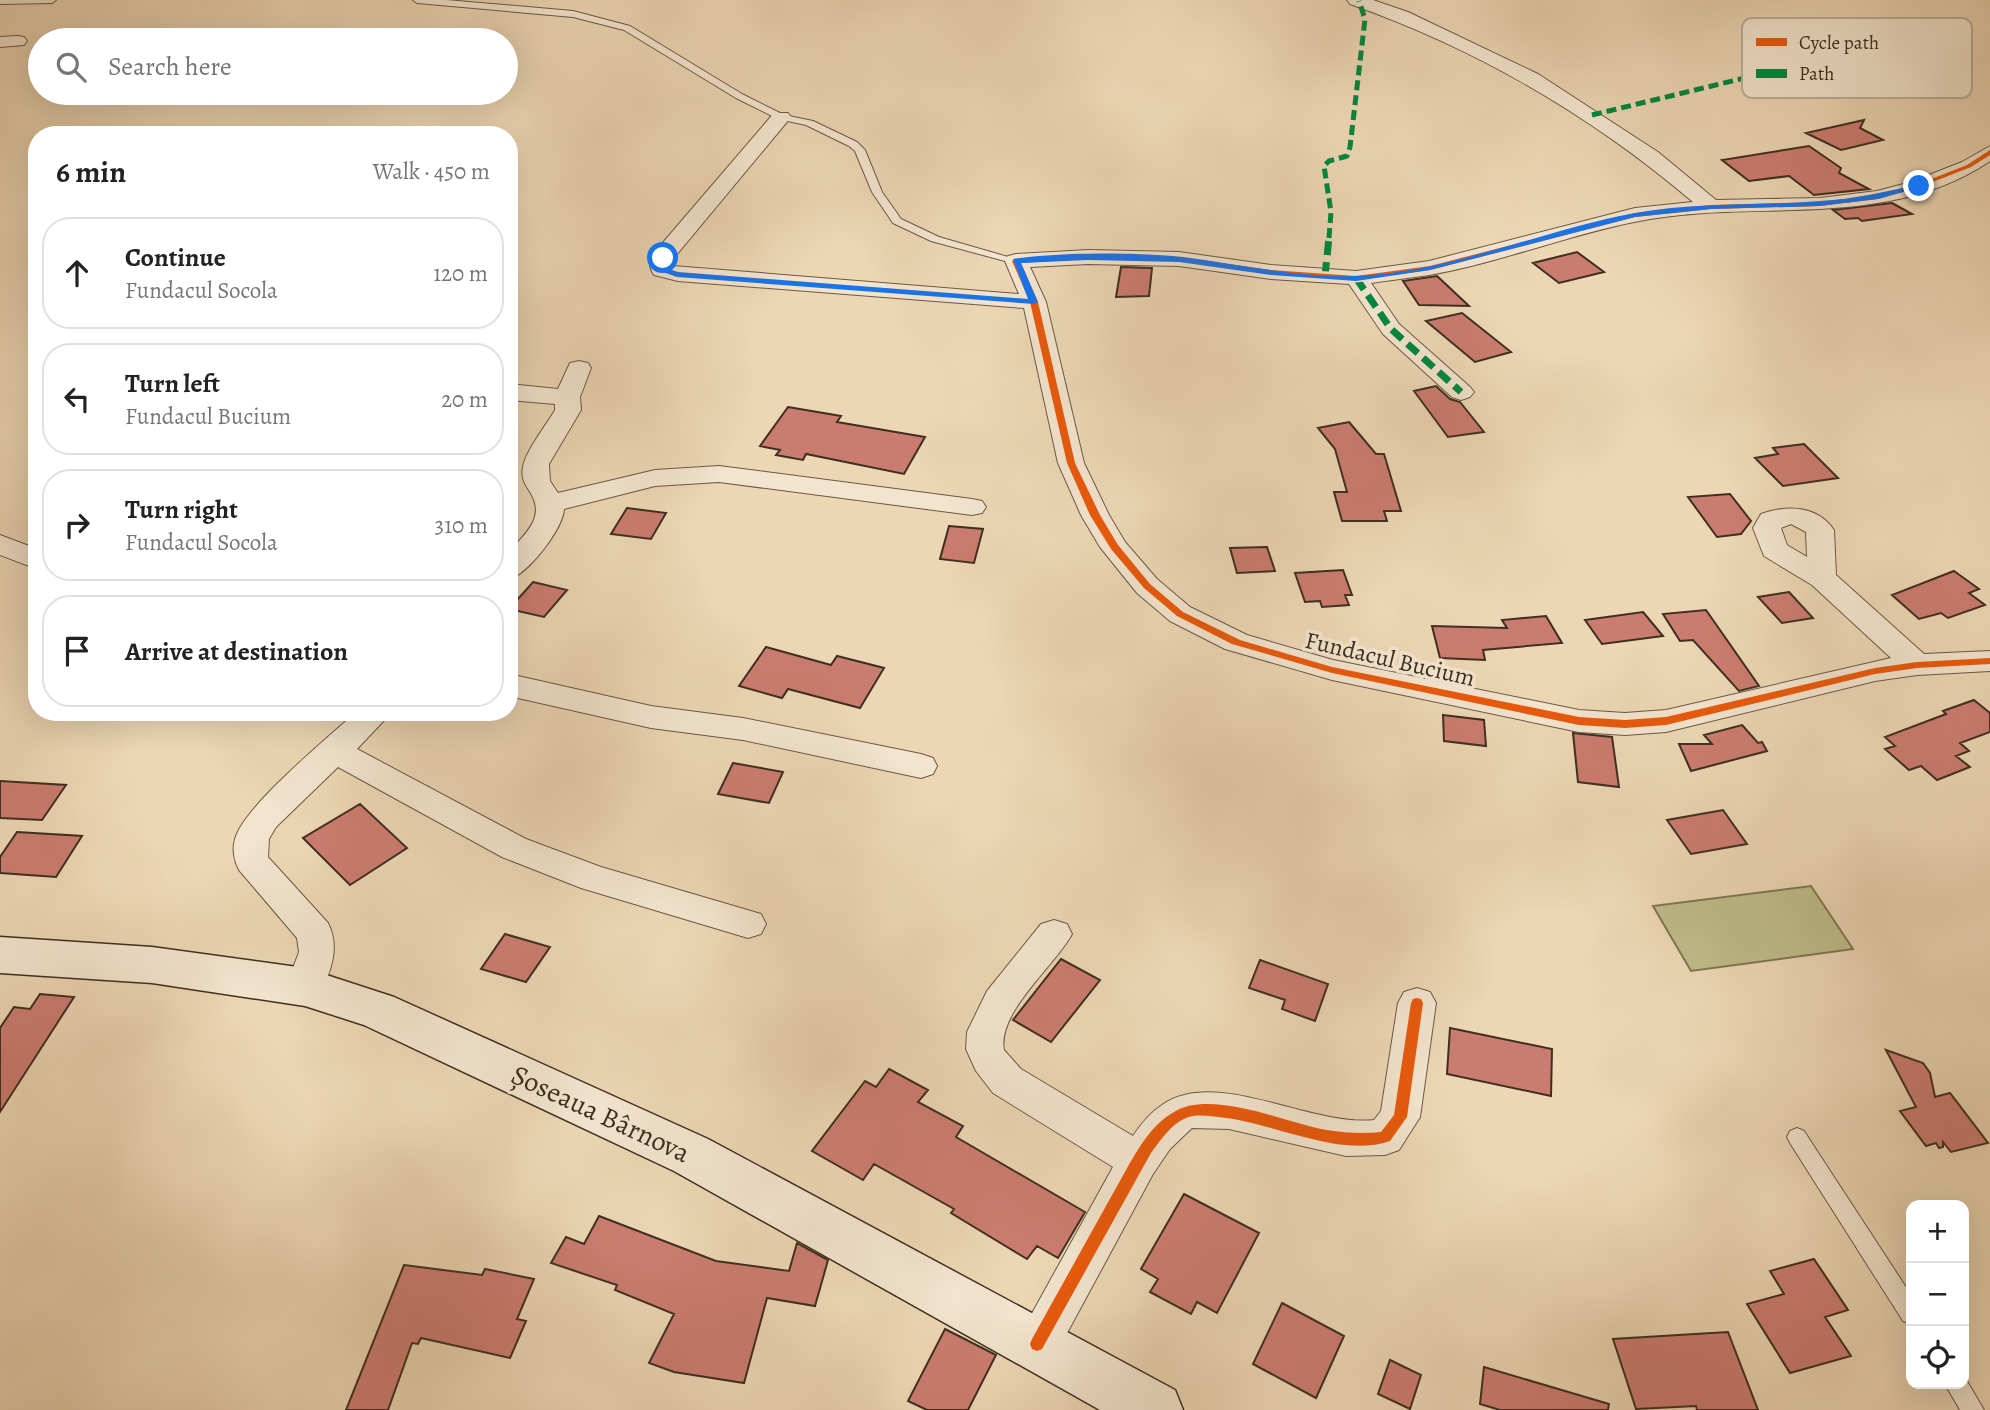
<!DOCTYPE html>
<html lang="en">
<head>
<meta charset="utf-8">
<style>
  :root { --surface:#fff; --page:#f2f2f2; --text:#222; --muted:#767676; --line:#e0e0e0 }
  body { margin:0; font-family:Alegreya,serif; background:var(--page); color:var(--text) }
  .controls { position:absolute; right:21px; bottom:21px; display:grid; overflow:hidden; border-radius:14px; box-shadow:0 7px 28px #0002 }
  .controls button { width:63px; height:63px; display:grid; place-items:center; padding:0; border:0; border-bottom:2px solid var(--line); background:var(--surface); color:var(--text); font:35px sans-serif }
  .stop { position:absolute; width:21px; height:21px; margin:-16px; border:5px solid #1a73e8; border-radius:50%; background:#fff }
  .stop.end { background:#1a73e8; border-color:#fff; box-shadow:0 2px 7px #0008 }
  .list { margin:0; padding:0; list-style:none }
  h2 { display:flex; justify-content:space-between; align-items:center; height:91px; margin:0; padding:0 28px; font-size:30px }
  h2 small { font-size:23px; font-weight:400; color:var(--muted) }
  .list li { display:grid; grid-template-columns:46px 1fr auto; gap:21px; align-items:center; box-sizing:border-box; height:112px; margin:0 14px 14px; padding:0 14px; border:2px solid var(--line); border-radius:28px }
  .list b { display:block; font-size:26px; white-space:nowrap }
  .list p { margin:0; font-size:23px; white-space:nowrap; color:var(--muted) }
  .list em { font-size:23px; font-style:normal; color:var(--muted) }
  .icon { flex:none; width:38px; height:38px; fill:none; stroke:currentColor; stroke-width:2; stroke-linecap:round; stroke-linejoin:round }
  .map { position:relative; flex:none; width:1990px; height:1410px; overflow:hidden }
  .search { position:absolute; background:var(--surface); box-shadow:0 7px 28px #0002; left:28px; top:28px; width:490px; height:77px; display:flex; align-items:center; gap:18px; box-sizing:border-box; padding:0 24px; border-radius:38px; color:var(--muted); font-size:26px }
  .panel { position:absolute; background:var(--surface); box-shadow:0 7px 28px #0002; left:28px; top:126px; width:490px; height:595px; border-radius:28px }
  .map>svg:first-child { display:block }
</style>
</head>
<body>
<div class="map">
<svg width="1990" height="1410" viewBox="0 0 1990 1410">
  <rect width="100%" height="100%" fill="#ecd6b3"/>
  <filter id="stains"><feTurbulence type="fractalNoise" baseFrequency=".00286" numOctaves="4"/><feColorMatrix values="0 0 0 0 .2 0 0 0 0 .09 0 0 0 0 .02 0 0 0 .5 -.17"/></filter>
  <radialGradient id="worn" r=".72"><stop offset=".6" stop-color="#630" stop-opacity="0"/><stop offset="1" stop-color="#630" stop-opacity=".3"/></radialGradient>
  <path fill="#bebc88" stroke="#7e7654" stroke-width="2" d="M1811,886L1853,949L1691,971L1653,906Z"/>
  <path fill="#cb7c70" stroke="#3f2f20" stroke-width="2" d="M1864,120L1860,128L1883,140L1841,150L1806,133Z
    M1809,146L1841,168L1839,173L1869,189L1814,195L1789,176L1749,181L1722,160Z
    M1892,203L1912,214L1862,221L1858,218L1845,219L1833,210Z
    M1577,252L1604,272L1559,283L1533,263Z
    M1121,267L1152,268L1149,296L1116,297Z
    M1437,276L1469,306L1419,305L1403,281Z
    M1462,313L1511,352L1475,362L1426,321Z
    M1436,386L1450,399L1460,402L1484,432L1448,437L1414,391Z
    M788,407L841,416L837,422L925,437L904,474L806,454L803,460L776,455L780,450L760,446Z
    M1349,422L1376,454H1384L1401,511H1384L1387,521H1342L1334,492H1347L1335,449L1318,428Z
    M1804,444L1838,478L1783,486L1755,458L1778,454L1773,448Z
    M1730,494L1751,521L1741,534L1717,537L1688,497Z
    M627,508L666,513L651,539L611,534Z
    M949,526L983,529L974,563L940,559Z
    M1267,547L1275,571L1237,573L1230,548Z
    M1343,570L1352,595H1345L1349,605L1322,607L1320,601L1305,602L1295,573Z
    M1954,571L1979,589L1969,593L1985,605L1948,618L1941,613L1919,619L1892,595Z
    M533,582L567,590L544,617L509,609Z
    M1789,592L1813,618L1782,623L1758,597Z
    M1706,610L1759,686L1739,691L1693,640L1680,641L1663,614Z
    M1643,612L1663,636L1602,644L1585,620Z
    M1546,616L1562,643L1483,650L1485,660L1440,658L1432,626L1507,628L1502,620Z
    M766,647L831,665L837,656L884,668L860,708L788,689L782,698L739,686Z
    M1974,700L1990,713V732L1960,743L1969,751L1956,756L1970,767L1937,780L1921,766L1909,770L1885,749L1895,746L1885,737L1946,714L1943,711Z
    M1443,715L1484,720L1486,746L1444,741Z
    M1742,725L1758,743L1762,742L1767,751L1691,771L1679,744H1712L1704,735Z
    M1573,733L1612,737L1619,787L1578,782Z
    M733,763L783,772L769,803L718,794Z
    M0,781L66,785L42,820L0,818Z
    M360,804L407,848L350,885L303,838Z
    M1723,810L1747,844L1691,854L1667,820Z
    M17,832L82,836L56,877L0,873V857Z
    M505,934L550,947L526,982L481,969Z
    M1061,959L1100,980L1051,1042L1013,1020Z
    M1260,960L1328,984L1315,1021L1282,1009L1285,1000L1249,988Z
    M40,994L74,997L0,1112V1028L14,1007L30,1009Z
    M1450,1028L1552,1049L1551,1096L1447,1074Z
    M1886,1050L1923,1063L1930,1073L1935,1097L1950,1093L1988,1143L1951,1152L1943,1142V1147L1939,1148L1936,1143L1926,1146L1900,1111L1916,1107Z
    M889,1069L928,1090L918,1102L963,1126L956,1137L1085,1212L1058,1258L1037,1246L1027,1259L951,1213L954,1209L874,1164L863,1180L812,1151L865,1081L876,1087Z
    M1184,1194L1259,1233L1217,1313L1197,1302L1191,1314L1150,1292L1158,1279L1141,1269Z
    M599,1216L716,1261L789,1271L797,1243L828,1260L815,1306L767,1298L744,1383L674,1372L649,1363L674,1314L615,1290L617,1285L551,1263L566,1237L584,1244Z
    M1814,1259L1848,1310L1825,1317L1851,1356L1790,1373L1747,1304L1784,1294L1770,1271Z
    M404,1265L482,1275L485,1269L534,1279L517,1319L526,1321L510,1358L421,1338L418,1344L412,1343L388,1410H346Z
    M1282,1303L1344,1336L1316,1398L1253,1364Z
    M945,1329L996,1355L968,1410H927L908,1401Z
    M1728,1332L1758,1410H1697L1696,1406L1636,1409L1613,1339Z
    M1390,1360L1421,1375L1410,1409L1378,1394Z
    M1484,1367L1609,1404L1608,1410H1500L1480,1404Z"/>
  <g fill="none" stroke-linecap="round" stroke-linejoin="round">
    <defs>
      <path id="lane" d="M0,0H56L52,3L0,4Z
        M413,0H446L573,11L630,26L742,94L784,115L813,121L857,142L865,150L882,192L901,219L939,237L1022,261L1016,264L931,241L893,223L872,192L855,151L849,146L806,125L778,119L736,98L624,30L573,17L417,3Z
        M1797,1128L1804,1131L1911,1295V1324L1903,1321L1790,1143L1787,1137L1790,1131Z
        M1964,1376L1984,1410H1960L1945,1384H1964Z"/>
      <path id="street" d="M1347,0H1373L1408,12L1538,74L1658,152L1716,200L1820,198L1877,191L1911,182L1962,162L1990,146V161C1884,233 1751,197 1634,222C1565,236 1498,263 1429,275C1410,278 1390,280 1371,283L1399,324L1470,387L1474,392L1470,397L1461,400L1452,397L1383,334L1349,284L1271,279L1179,266L1088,264L1030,267L1046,302L1084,463L1109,515L1125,542L1157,579L1190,607L1247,635L1333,660L1579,710L1625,713L1666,710L1891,658L1812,585L1764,556L1753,528L1761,514C1787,505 1817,505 1834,530L1836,575L1924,654L1990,651V671L1917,675L1875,681L1666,732L1625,735L1579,732L1332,680L1225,649L1170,621L1137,593L1100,547L1081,515L1058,463L1024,308L678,281L654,275C649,268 649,260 654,253L774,113H788L791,117L673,259V266L1019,294L1005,261L1008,256L1016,254L1088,250L1179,252L1271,265L1356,271L1429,261L1635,208L1693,202C1592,116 1475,48 1350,4ZM1791,524L1806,532L1807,557L1787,545L1781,528Z
        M18,36L24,37L27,41L24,45L0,47V37Z
        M579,361L588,363L591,368L580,397L581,410L549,464L550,481L558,493L655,470L719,466L972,499L982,501L986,507L982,513L972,515L719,482L655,486L564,509C563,529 528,574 509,579V552C526,533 546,517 530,492C524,483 521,477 523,467C525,452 547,424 555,410V404L509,400V384L558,389L570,363Z
        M0,535L37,549V569L0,555Z
        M509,674L651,706L743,718L921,754L933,758L937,766L933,774L921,778L743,740L651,728L509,696Z
        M356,712H392L357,749L526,839L601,867L761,914L766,924L761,934L748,938L581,888L502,857L338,767L276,827L269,839L268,857L328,923C341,948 330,974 318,998L305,1002L292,998L286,987L299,952L297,938L239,870C234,861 232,849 235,839C245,805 327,739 356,712Z
        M1054,920L1067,924L1072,934C1055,966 997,1012 1004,1050L1021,1069L1133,1136C1141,1124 1150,1113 1162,1105C1216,1067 1311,1127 1374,1120L1381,1111L1398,1003L1404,992L1417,988L1430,992L1436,1003L1420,1117L1399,1150L1385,1155L1346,1156L1229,1129L1192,1128L1170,1149L1153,1174L1053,1359L1037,1366L1021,1359L1015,1344L1113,1167L993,1093L976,1071L966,1049L967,1032L987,991L1041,924Z"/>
      <path id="secondary" d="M0,937L152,947L305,968L394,997L708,1139L1175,1390L1183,1410H1100L674,1171L364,1025L305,1006L152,983L0,973Z"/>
    </defs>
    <use href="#lane" stroke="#6a5945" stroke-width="2"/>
    <use href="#street" stroke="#6a5945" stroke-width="2"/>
    <use href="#secondary" stroke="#3f2f20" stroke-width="3"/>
    <use href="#lane" fill="#f3e4ce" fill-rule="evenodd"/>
    <use href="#street" fill="#f3e4ce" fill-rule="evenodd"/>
    <use href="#secondary" fill="#f3e4ce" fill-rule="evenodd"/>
    <path stroke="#00873e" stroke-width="5" stroke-dasharray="10 5" stroke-linecap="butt" d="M1592,115L1827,58
      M1329,238L1331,212L1324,166L1329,161L1347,156L1350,147L1365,19L1359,1"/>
    <path stroke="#00873e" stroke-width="7" stroke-dasharray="14 7" stroke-linecap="butt" d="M1325,276L1329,237
      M1356,278L1391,329L1461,392"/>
    <defs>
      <path id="cycleway" d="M1990,150V155L1971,167L1920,187L1878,199L1820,206L1711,209L1635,217L1430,270L1356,280L1271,274L1179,261L1088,259L1021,263L1038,302L1075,463L1100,515L1118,545L1150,584L1183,612L1240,640L1332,667L1579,717L1625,720L1666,717L1875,668L1917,662L1990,658V664L1917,668L1875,674L1666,725L1625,728L1579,725L1332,673L1232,644L1177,616L1144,588L1111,549L1090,515L1067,463L1030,302L1012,261L1016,259L1088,255L1179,257L1271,270L1356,276L1430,266L1635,213L1711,205L1820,202L1878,195L1916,185L1967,165Z
        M1417,998L1421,999L1423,1003L1407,1117L1390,1141C1339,1159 1270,1121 1218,1117C1208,1116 1196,1114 1186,1118C1171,1124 1160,1141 1151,1153L1042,1349L1037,1351L1032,1349L1030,1344L1032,1339L1126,1170C1138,1149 1152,1124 1174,1112C1211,1089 1287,1123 1327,1130C1345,1133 1363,1134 1381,1132L1394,1115L1411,1003L1413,999Z"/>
    </defs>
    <use href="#cycleway" stroke="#f3e4ce" stroke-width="5"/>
    <use href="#cycleway" fill="#e8590c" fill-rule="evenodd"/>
  </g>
  <path fill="#1a73e8" d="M1919,184L1921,187L1878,199L1819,206L1711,209L1635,217L1430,270L1356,281L1271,275L1179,262L1088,260L1021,263L1038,302L1034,304L677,277L657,270L658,258L663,256L667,258L666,268L678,272L1028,299L1013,259C1059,252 1136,252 1183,257C1238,264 1301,278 1356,276C1452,272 1542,230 1635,213C1696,202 1758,206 1820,201C1854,199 1886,192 1919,184Z"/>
  <g text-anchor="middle" stroke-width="7" stroke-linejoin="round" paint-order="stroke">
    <g font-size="24" fill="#3f2f20" stroke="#f3e4ce">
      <text transform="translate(1390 659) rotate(13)" y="8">Fundacul Bucium</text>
    </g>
    <g font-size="28" fill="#3f2f20" stroke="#f3e4ce">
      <text transform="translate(601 1113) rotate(25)" y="10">Șoseaua Bârnova</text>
    </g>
  </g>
  <rect x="1742" y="18" width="230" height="80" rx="10" fill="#f3e4ce" stroke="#bdae9a" stroke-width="2"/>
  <rect x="1756" y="38" width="31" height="8" fill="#e8590c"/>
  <rect x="1756" y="69" width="31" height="9" fill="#00873e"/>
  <g font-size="19" fill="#3f2f20">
    <text x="1799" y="49">Cycle path</text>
    <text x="1799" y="80">Path</text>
  </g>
  <rect width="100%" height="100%" filter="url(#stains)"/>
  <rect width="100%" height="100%" fill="url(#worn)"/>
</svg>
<div class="controls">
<button>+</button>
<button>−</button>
<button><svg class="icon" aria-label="locate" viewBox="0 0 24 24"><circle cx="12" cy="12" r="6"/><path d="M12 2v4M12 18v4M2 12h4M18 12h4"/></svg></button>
</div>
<div class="stop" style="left:663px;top:258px"></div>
<div class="stop end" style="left:1919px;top:186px"></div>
<div class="search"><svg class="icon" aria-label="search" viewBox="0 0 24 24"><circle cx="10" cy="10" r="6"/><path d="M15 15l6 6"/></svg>Search here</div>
<section class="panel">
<h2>6 min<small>Walk · 450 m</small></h2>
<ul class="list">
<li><svg class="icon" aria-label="ahead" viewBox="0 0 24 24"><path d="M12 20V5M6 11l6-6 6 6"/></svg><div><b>Continue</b><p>Fundacul Socola</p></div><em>120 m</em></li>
<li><svg class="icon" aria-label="left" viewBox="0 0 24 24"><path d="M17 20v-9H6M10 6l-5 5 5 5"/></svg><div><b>Turn left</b><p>Fundacul Bucium</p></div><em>20 m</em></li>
<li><svg class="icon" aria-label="right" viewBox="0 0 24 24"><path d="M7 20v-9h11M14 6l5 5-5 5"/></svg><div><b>Turn right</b><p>Fundacul Socola</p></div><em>310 m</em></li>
<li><svg class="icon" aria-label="arrive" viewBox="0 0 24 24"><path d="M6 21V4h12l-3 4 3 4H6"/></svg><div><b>Arrive at destination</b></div></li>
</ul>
</section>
</div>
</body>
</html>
